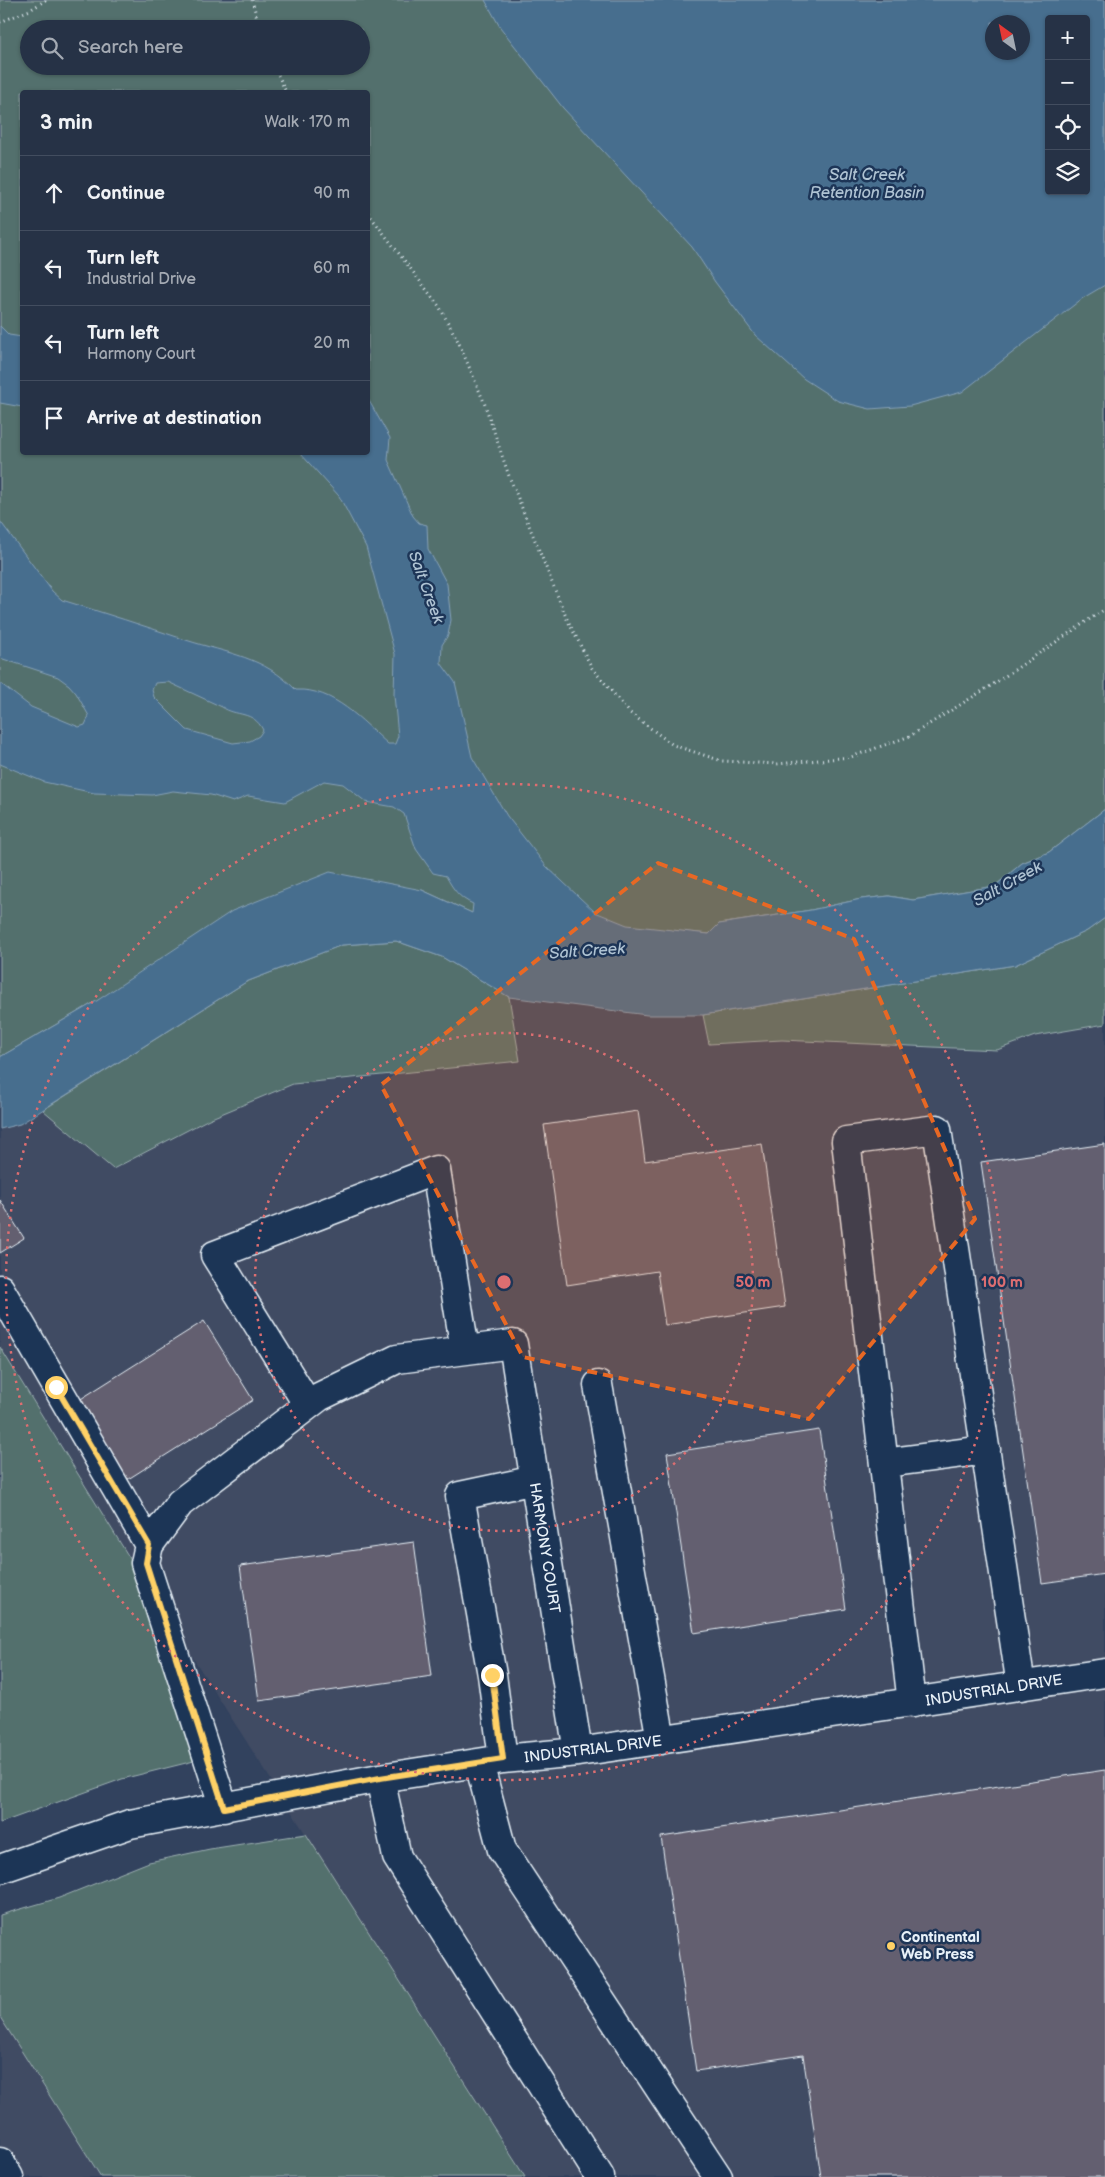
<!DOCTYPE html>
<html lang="en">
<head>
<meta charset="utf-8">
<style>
  :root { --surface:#263246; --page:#2e3a4d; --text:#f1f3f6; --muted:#a4aab3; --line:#424d5f }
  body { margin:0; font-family:"Balsamiq Sans",sans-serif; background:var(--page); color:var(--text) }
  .controls { position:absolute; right:15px; top:15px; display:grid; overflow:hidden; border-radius:5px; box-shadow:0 1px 4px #0004 }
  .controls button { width:45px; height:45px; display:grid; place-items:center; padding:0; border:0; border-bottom:1px solid var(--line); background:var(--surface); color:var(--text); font:25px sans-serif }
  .compass { position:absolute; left:985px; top:15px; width:45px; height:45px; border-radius:50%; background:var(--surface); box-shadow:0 1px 4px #0004; rotate:327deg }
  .stop { position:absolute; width:15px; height:15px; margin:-11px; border:4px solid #ffd166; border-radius:50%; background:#fff }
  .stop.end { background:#ffd166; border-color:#fff; box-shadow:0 1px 5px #0008 }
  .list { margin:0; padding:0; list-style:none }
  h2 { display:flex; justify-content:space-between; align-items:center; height:65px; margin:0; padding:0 20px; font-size:21px }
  h2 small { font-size:16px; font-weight:400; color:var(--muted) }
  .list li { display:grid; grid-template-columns:32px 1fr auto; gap:15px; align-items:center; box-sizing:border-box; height:75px; padding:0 20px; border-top:1px solid var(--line) }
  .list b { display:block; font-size:19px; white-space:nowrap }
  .list p { margin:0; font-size:16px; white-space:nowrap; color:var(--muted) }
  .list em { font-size:16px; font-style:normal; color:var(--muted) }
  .icon { flex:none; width:28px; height:28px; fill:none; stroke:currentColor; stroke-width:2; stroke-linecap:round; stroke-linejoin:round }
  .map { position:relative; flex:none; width:1105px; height:2177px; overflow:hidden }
  .search { position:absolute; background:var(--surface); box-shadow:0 1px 4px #0004; left:20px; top:20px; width:350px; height:55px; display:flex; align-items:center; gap:12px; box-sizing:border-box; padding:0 18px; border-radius:28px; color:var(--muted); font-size:19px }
  .panel { position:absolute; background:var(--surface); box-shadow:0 1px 4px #0004; left:20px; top:90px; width:350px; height:365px; border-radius:5px }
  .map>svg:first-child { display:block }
</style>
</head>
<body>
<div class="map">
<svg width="1105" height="2177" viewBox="0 0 1105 2177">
  <rect width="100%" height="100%" fill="#32425e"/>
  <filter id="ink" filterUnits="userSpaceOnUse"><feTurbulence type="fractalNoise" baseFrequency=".02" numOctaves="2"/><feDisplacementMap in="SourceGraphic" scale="10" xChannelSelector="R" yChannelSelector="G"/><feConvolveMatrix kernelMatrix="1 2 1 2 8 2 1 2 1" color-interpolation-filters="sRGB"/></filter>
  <g filter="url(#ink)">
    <path fill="#414b63" d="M509,997L647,1015H703L710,1044L782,1040L997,1050L1035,1036L1105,1024V2177H525L140,1575L0,1347V1129L20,1124L43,1110L114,1169L209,1119L293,1084L520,1061Z
      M0,2017L101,2177H0Z"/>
    <path fill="#526f6d" stroke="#9db0b2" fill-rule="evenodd" d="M0,0H1105V809L1049,852L1022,863L995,886L913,900L889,896L861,899L811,910L719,924L709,934L472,913L422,890L95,1002L0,1057ZM1049,19H1086V191H1049ZM992,22H1022V52H992ZM29,29H361V66H29ZM22,92H368V452H22Z
      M1105,918V1024L1035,1036L997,1050L782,1040L709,1044L703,1015L1015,965L1087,931Z
      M396,941L442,957L509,997L520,1061L293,1084L209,1119L113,1169L43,1110L246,982L342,945Z
      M0,1347L140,1575L147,1617L184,1713L194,1761L122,1779L0,1823Z
      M306,1834L525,2177H101L0,2017V1915L59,1898L149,1862L210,1849Z"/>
    <path fill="#466e8e" stroke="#87a2b8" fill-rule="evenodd" d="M485,0H1105V285L1083,298L962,392L910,406L870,409L838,401L804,379L755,335L715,282L692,247L563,108L500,27ZM1049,19H1086V191H1049ZM1022,22V52H992V22Z
      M0,326L9,335L22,337V407L0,403Z
      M368,399L390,438L388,460L413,516L419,523L427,525L428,549L447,584L451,620L448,635L442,645L441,663L455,682L472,757L507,816L546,866L595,912L627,925L709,934L719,924L811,910L861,899L889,896L913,900L995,886L1022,863L1049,852L1105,809V918L1087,931L1015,965L703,1015H647L509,997L442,957L396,941L342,945L246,982L20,1124L0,1129V1057L95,1002L232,911L330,872L422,890L472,913L473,904C459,898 453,889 446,876L433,873L416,849L404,814L394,807L366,802L343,784L324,781L285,802L248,796L233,802L211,795L173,791L152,795L94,793L44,782L0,764V683L31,707L79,727L85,725L89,716L76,693L69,685L58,677L0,658V521L52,591L62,600C104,613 145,626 186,640C229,654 263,656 296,690C334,688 362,721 388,744H395L398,736L394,695L395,654L366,547L339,496L300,453L368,452ZM168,682L222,707C236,717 253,710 263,730L259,736L250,741L233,743L187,730L154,697L152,690L155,683Z"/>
    <path fill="#635f6f" stroke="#e8f1f8" d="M638,1111L645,1161L762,1144L785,1307L665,1325L657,1271L567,1285L544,1125Z
      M1105,1144V1574L1042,1583L981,1162Z
      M0,1200L24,1238L0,1253Z
      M204,1321L253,1400L125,1481L76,1402Z
      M819,1430L846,1609L694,1633L667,1453Z
      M414,1542L432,1676L259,1701L240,1566Z
      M1105,1770V2177H821L803,2055L696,2071L661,1837Z"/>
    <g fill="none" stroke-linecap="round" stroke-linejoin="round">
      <defs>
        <path id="minor" d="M0,1289L149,1545
          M598,1385L661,1740
          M308,1405L215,1255L436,1170L465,1350
          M884,1463L986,1450
          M912,1703L846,1141L937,1129L1021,1686
          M503,1759L492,1675L460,1496L535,1480
          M479,1763L502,1850L718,2177
          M380,1778L397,1857L600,2177
          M224,1808L145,1563L149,1545L180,1503L319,1397L397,1359L513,1344L578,1752
          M0,1869L130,1824L380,1778L503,1759L578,1752L1105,1673
          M0,2162L9,2177"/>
      </defs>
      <use href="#minor" stroke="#e8f1f8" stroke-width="31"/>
      <path stroke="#e8f1f8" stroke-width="3" stroke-dasharray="1 4" stroke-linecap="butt" d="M252,0L260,29
        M0,22L30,10L46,0
        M274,66L286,92
        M368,213L439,306L458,341L484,402L509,476L566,617L592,668L630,713L673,745L722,761L777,764L851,757L910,736L992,685L1105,609"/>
      <use href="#minor" stroke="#1d3557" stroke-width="28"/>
    </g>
  </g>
  <g fill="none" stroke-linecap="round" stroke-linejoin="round" filter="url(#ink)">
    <path stroke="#ffd166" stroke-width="6" d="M56,1387L149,1545L146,1563L224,1808L380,1778L503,1759L492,1675"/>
  </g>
  <path fill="#e86824" fill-opacity="0.2" stroke="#e86824" stroke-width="4" stroke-dasharray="10 6" stroke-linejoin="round" d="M658,863L854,939L975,1219L809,1419L523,1357L381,1085Z"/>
  <g fill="none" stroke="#dc6e71" stroke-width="2.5" stroke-dasharray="2.5 5">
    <circle cx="504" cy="1282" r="249"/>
    <circle cx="504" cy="1282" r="498"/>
  </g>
  <circle fill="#ffd166" stroke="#1d3557" stroke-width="2" cx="891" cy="1946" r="5"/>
  <g text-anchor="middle" stroke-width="5" stroke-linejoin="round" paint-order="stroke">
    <g font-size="15" fill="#e8f1f8" stroke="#1d3557">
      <text transform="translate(545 1548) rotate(81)" y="5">HARMONY COURT</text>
      <text transform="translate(994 1690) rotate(-9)" y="5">INDUSTRIAL DRIVE</text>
      <text transform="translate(593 1749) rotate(-7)" y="5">INDUSTRIAL DRIVE</text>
    </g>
    <g font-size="15" font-weight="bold" fill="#e8f1f8" stroke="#1d3557" text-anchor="start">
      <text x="901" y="1942">Continental<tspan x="901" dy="17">Web Press</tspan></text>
    </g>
    <g font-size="16" font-style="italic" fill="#afc3d3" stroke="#1d3557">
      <text x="867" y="180">Salt Creek<tspan x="867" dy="18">Retention Basin</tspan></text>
      <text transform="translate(427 587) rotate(70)" y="6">Salt Creek</text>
      <text transform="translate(1007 883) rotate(-29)" y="6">Salt Creek</text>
      <text transform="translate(587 950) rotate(-4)" y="6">Salt Creek</text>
    </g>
  </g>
  <circle cx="504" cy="1282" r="8" fill="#dc6e71" stroke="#1d3557" stroke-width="2.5"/>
  <g font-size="15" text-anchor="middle" font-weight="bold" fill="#dc6e71" stroke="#1d3557" stroke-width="5" stroke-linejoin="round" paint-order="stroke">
    <text x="753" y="1287">50 m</text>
    <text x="1002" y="1287">100 m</text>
  </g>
</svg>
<div class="controls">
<button>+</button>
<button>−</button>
<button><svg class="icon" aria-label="locate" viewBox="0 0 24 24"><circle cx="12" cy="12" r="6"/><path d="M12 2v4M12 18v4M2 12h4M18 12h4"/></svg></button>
<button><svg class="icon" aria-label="layers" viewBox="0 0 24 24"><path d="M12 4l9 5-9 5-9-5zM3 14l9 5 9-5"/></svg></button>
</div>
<svg class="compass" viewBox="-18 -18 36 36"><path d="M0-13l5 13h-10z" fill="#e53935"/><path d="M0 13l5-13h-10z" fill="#a4aab3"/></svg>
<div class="stop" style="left:56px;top:1387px"></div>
<div class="stop end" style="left:492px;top:1675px"></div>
<div class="search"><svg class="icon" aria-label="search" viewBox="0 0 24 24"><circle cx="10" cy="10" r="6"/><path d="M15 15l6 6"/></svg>Search here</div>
<section class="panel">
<h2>3 min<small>Walk · 170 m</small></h2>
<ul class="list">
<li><svg class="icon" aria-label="ahead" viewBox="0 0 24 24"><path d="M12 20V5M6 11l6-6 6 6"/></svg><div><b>Continue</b></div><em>90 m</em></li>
<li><svg class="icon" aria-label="left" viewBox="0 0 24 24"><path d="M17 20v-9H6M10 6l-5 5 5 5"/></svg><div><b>Turn left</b><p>Industrial Drive</p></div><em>60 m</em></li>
<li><svg class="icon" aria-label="left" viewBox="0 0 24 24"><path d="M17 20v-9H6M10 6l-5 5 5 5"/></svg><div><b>Turn left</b><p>Harmony Court</p></div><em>20 m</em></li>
<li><svg class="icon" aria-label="arrive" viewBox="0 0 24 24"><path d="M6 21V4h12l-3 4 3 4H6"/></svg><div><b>Arrive at destination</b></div></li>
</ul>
</section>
</div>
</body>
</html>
